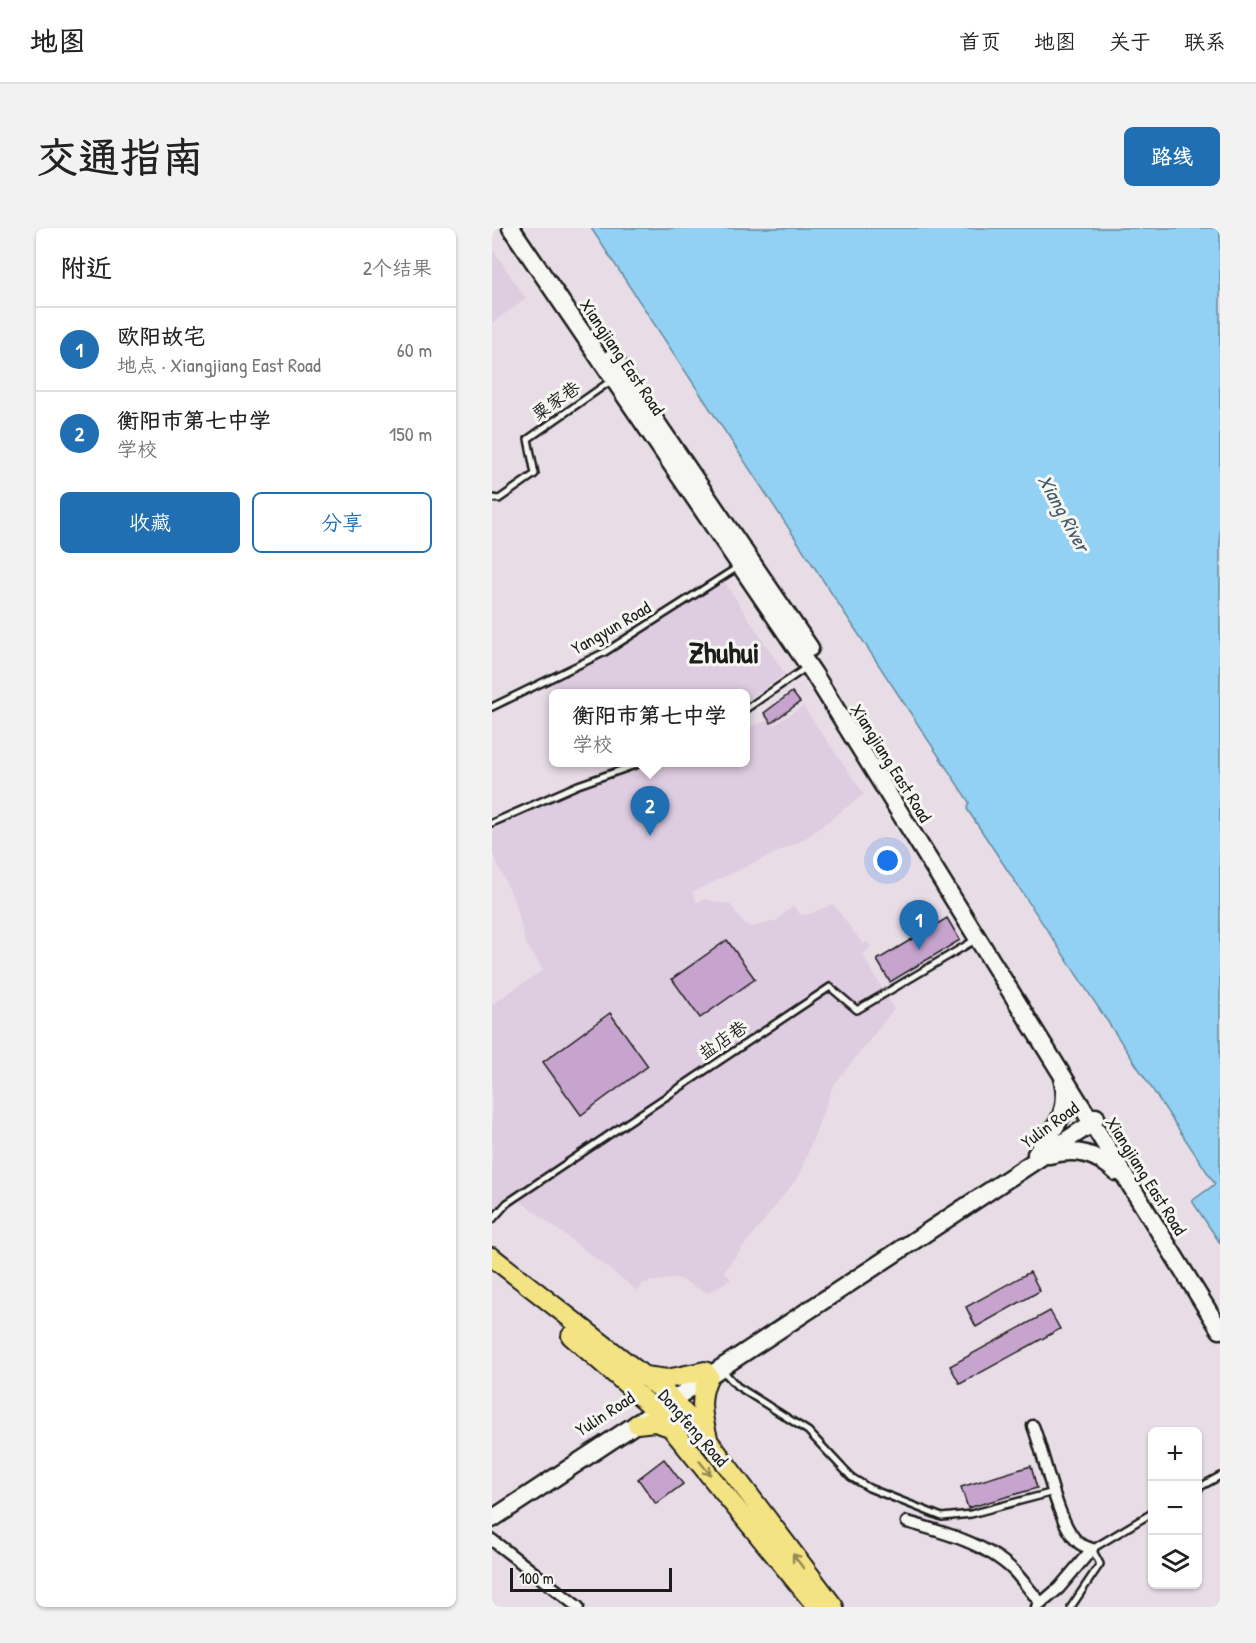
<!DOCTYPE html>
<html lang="zh">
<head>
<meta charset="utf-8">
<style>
  :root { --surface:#fff; --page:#f2f2f2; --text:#222; --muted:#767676; --line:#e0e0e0; --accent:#1f6fb2 }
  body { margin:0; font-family:"Patrick Hand","LXGW WenKai TC",sans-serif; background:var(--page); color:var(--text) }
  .controls { position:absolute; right:18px; bottom:18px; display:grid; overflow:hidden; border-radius:9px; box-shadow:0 2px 4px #0004 }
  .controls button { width:54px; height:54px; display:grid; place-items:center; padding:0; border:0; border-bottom:2px solid var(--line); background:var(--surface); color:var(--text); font:30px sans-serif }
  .scale { position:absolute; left:18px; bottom:15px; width:162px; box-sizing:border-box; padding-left:6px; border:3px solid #1c1c1c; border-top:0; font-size:16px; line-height:21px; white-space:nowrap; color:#1c1c1c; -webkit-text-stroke:4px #f6f6f2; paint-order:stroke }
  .you { position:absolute; left:396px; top:633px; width:21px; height:21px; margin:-15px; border:4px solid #fff; border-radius:50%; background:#1a73e8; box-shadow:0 0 0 9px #1a73e833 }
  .badge { display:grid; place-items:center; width:39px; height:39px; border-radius:50%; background:var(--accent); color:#fff; font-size:20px; font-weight:700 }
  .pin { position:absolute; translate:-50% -50px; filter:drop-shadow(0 2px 3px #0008) }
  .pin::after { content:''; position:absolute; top:32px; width:21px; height:18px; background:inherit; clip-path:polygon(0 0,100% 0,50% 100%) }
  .popup { position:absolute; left:57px; top:461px; width:201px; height:78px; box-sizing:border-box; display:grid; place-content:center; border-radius:9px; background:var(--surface); filter:drop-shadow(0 2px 4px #0005); font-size:20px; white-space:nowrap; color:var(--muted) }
  .popup b { font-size:22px; color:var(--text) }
  .popup::after { content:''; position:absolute; left:50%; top:100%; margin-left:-12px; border:12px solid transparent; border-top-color:var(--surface) }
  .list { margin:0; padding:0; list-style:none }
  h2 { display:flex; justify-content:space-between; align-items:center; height:78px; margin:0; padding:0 24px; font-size:26px }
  h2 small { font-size:20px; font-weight:400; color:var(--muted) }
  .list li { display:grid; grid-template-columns:39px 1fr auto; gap:18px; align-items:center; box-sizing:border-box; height:84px; padding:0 24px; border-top:2px solid var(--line) }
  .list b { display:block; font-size:22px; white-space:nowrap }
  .list p { margin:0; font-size:20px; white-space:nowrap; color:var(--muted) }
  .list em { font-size:20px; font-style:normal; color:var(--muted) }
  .actions { display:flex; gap:12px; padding:18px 24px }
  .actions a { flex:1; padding:14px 0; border:2px solid var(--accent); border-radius:9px; text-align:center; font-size:21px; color:var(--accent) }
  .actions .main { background:var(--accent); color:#fff }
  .icon { flex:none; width:33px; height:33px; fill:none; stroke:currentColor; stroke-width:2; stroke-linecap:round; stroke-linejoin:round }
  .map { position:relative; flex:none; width:728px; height:1379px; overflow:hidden; border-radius:9px }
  header { display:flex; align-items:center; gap:36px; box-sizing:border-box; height:84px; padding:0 30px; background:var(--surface); border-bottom:2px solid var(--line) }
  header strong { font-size:28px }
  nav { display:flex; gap:33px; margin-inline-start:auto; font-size:21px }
  .intro { display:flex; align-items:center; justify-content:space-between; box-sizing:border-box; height:144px; padding:0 36px }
  h1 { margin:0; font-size:42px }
  .button { padding:15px 27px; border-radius:9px; background:var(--accent); color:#fff; font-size:21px; font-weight:700 }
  main { display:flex; gap:36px; padding:0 36px }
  aside { flex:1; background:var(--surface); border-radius:9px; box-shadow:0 2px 4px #0004 }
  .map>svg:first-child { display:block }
</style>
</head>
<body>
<header>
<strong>地图</strong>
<nav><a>首页</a><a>地图</a><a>关于</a><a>联系</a></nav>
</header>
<div class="intro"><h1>交通指南</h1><a class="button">路线</a></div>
<main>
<aside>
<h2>附近<small>2个结果</small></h2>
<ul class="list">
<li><span class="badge">1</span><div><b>欧阳故宅</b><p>地点 · Xiangjiang East Road</p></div><em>60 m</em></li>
<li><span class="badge">2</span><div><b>衡阳市第七中学</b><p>学校</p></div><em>150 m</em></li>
</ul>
<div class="actions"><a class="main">收藏</a><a>分享</a></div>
</aside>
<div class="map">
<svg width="728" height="1379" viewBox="0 0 728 1379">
  <rect width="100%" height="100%" fill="#e8dde7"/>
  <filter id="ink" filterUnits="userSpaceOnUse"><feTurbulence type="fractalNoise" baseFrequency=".0167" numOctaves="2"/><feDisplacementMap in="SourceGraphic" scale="12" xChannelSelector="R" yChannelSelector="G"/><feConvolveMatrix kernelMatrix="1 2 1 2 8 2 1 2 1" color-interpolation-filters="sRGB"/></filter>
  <g filter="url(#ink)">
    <path fill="#decce0" d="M0,20L34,71L0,95Z
      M232,353L293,446L254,473V466L66,465L58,454L113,428Z
      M311,478L372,566L311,612L200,664L205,674L212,671L239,677L252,696L259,699L284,693L301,678L309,687L317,686L341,676L371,716L376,714L379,719L371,727L402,781L341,858L307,948L232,1043L239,1051L216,1065L185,1050L151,1055L146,1063L27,972L10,988L0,980V776L51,742L33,714L25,679L0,624L1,604L9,596L85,562L166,535L254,534V500L277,492L282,497Z"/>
    <path fill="#92d1f3" stroke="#63899d" stroke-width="1.5" d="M99,0H728V1015L700,973L723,956L475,581L477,574Z"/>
    <path fill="#c7a4ce" stroke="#1c1c1c" stroke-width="1.5" d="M300,464L308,474L279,495L272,485Z
      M455,690L468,712L398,754L385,732Z
      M235,712L263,751L208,790L180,751Z
      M118,785L156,838L89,887L51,834Z
      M538,1044L548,1063L484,1099L474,1079Z
      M558,1083L568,1101L468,1156L458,1138Z
      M172,1231L191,1256L164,1276L146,1251Z
      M539,1238L545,1260L476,1280L469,1259Z"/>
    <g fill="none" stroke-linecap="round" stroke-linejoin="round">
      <defs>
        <path id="service" d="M0,270L7,271L43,246L36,211L120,152
          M0,479L113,424L246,339
          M254,481L315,439
          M0,595L86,557L152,534
          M0,992L15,975L338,759L365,782L483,712
          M231,1143L245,1158L316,1203L359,1249L377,1260L450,1289L479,1286L562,1264
          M706,1260L728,1248
          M579,1379L608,1336L600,1321L660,1285"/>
        <path id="minor" d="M541,1198C552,1225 566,1299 587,1315C590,1318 596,1319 600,1321L567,1360L545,1379
          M415,1294C451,1304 495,1316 522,1343C531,1353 540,1365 549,1375
          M0,1312L86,1379"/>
        <path id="secondary" d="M19,0L322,446L728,1102
          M120,129L318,420
          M544,926C561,902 579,885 571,854
          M557,927C584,920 604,925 624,944
          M0,1291L599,896L604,889"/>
        <path id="trunk" d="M0,1029L175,1166L209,1203L342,1379
          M79,1108L165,1183L325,1379
          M153,1148L175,1151L213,1143
          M145,1196L163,1194L178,1199
          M216,1210C210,1187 206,1170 217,1148"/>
      </defs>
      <use href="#service" stroke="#1c1c1c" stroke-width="10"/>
      <use href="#minor" stroke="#1c1c1c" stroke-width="15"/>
      <use href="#secondary" stroke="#1c1c1c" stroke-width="21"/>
      <use href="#trunk" stroke="#1c1c1c" stroke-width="22"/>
      <use href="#service" stroke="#f6f6f2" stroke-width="5"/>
      <use href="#minor" stroke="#f6f6f2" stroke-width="10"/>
      <use href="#secondary" stroke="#f6f6f2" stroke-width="16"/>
      <use href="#trunk" stroke="#f4e382" stroke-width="18"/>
    </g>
    <defs><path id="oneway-shaft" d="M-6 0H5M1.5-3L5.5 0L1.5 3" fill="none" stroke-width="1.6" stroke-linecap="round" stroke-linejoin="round" transform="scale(1.5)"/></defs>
    <g stroke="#938954">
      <use href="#oneway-shaft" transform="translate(213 1240) rotate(51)"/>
      <use href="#oneway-shaft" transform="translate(306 1333) rotate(-127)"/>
    </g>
  </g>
  <g text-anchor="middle" stroke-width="6" stroke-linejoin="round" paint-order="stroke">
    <g font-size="18" fill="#1c1c1c" stroke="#f6f6f2">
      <text transform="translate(130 129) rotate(56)" y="6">Xiangjiang East Road</text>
      <text transform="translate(64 173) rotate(-35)" y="6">粟家巷</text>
      <text transform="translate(119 400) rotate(-30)" y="6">Yangyun Road</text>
      <text transform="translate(399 535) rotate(58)" y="6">Xiangjiang East Road</text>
      <text transform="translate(231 812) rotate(-34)" y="6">盐店巷</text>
      <text transform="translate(558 897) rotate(-36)" y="6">Yulin Road</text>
      <text transform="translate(654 948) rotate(58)" y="6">Xiangjiang East Road</text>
      <text transform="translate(113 1186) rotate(-33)" y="6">Yulin Road</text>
      <text transform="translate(201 1200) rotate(49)" y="6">Dongfeng Road</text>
    </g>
    <g font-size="20" font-style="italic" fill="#455b67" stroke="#f6f6f2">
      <text transform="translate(572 285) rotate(61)" y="7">Xiang River</text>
    </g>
    <g font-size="30" font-weight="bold" fill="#1c1c1c" stroke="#f6f6f2">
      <text x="232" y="435">Zhuhui</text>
    </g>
  </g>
</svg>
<div class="controls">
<button>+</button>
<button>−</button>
<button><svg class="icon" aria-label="layers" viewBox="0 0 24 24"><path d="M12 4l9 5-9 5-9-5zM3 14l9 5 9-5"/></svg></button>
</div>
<div class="scale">100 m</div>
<div class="you"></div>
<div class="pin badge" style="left:427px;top:722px">1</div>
<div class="pin badge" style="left:158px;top:608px">2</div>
<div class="popup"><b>衡阳市第七中学</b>学校</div>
</div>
</main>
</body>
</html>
